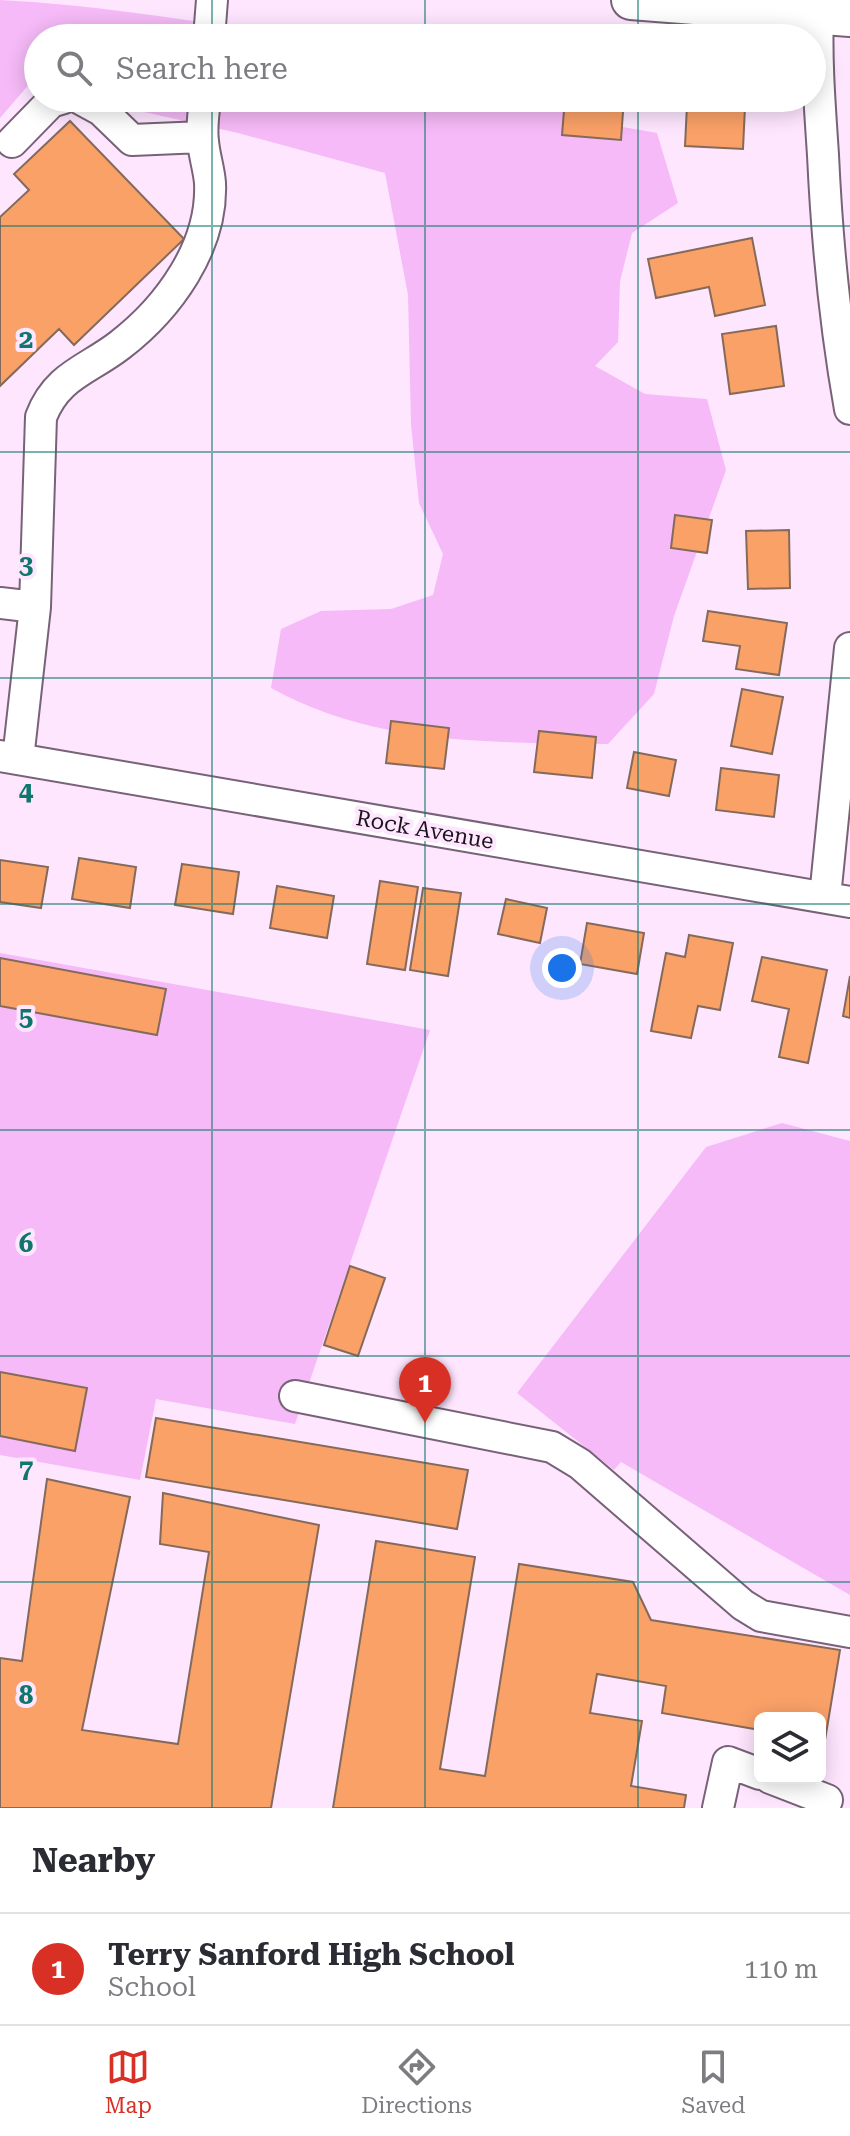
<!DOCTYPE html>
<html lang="en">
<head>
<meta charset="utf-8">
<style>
  :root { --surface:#fff; --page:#f2f2f3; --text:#2b2b33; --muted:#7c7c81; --line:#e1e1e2; --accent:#d93025 }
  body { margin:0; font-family:"Roboto Serif",serif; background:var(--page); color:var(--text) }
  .controls { position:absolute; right:24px; bottom:24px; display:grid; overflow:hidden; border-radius:12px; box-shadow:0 4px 20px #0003 }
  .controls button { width:72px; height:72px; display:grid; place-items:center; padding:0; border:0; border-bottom:2px solid var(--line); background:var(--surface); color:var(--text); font:40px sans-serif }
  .you { position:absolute; left:562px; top:968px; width:28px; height:28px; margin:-20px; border:6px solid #fff; border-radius:50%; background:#1a73e8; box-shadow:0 0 0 12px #1a73e833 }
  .badge { display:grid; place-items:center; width:52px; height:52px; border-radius:50%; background:var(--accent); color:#fff; font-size:26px; font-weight:700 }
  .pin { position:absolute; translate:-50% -66px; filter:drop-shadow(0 2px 4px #0008) }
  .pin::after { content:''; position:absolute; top:42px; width:28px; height:24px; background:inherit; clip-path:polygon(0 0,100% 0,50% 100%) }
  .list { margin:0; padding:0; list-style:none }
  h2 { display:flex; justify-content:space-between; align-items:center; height:104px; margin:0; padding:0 32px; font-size:34px }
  h2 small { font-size:26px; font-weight:400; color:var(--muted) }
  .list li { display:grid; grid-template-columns:52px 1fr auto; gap:24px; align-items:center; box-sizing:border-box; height:112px; padding:0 32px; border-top:2px solid var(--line) }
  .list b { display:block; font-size:30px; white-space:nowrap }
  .list p { margin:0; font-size:26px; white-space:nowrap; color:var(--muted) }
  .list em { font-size:26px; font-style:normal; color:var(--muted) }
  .icon { flex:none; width:44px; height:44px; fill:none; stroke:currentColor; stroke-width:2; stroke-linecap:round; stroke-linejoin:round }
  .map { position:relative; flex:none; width:850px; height:1808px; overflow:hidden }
  .search { position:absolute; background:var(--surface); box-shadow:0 4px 20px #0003; left:24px; right:24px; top:24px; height:88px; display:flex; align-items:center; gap:20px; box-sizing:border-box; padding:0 28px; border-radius:44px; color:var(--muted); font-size:30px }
  .sheet { height:216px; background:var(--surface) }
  nav { display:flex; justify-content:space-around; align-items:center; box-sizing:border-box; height:112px; border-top:2px solid var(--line); background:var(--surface); font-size:22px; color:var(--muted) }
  nav a { display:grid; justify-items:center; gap:4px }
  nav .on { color:var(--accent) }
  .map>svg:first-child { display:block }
</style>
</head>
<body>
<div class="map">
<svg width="850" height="1808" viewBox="0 0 850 1808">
  <rect width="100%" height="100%" fill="#fee6ff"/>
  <path fill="#f5baf7" d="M0,0C113,5 225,29 338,38H38V74L0,118Z
    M100,98H590L623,127L657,133L678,203L632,233L620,281L618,342L595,366L645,394L707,399L726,470L674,616L654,694L608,744C491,742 377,746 271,688L281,629L321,611L391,609L433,595L443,554L419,503L411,424L408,295L385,173L238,133L126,108Z
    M0,953L430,1030L295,1424L156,1399L140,1480L0,1455Z
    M782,1123L850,1141V1595L621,1462L614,1470L517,1393L706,1147Z"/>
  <path fill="#faa168" stroke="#856a5b" stroke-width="2" d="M565,98H624L621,140L562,135Z
    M687,105L745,107L743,149L685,146Z
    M70,121L184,239L74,345L59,329L0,386V217L29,190L14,174Z
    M752,238L765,305L715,316L709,287L656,298L648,259Z
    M776,326L784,386L730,394L722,334Z
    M675,515L712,520L707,553L671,548Z
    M789,530L790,588L748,589L746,531Z
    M708,611L787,623L779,675L736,669L740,646L703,641Z
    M742,689L783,697L772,754L731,746Z
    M391,721L449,728L444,769L386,763Z
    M539,731L596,737L592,778L534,772Z
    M634,752L676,760L669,796L627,788Z
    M721,768L779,775L774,817L716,810Z
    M79,858L136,867L130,908L72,899Z
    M0,860L48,867L41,908L0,902Z
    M182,864L239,872L233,914L175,905Z
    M380,881L418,887L405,970L367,964Z
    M277,886L334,896L327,938L270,928Z
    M423,888L461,893L448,976L410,970Z
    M506,899L547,908L540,943L498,934Z
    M587,923L644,933L637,974L580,964Z
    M689,935L733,943L720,1010L698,1006L691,1038L651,1031L666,953L685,957Z
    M762,957L827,970L808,1063L779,1057L789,1009L752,1001Z
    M0,958L166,989L157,1035L0,1006Z
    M850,976V1018L843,1016Z
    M350,1266L385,1278L358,1356L324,1345Z
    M0,1372L87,1388L75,1451L0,1436Z
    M156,1418L468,1470L457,1529L146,1477Z
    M47,1479L130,1497L82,1730L178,1744L209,1552L160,1544L163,1493L319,1525L271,1808H0V1658L22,1661Z
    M376,1541L475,1557L440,1769L485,1776L519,1564L633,1582L651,1620L840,1650L825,1740L820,1739V1718H760V1730L662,1713L666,1686L597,1674L590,1713L642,1721L631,1786L686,1795L684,1808H333Z"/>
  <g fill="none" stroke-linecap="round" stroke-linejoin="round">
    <defs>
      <path id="minor" d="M818,15C816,61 820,108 823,155C827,241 835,325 850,409
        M209,38L212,0
        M79,98L101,110L132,140L202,137
        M12,142L51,102L64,98
        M0,603L35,607
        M0,756L850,902
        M18,759L35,607L41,417C57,375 88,370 120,345C168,308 213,247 210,183C209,169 204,155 203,141C201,127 204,112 205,98
        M825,897L850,648
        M295,1396L552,1447L580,1464L743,1605L761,1616L850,1632
        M770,1778L827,1800L824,1808
        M718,1808L728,1762L760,1774"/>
      <path id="major" d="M631,0L850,17"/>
    </defs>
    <use href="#minor" stroke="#776278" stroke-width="34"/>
    <use href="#major" stroke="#776278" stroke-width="42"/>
    <use href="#minor" stroke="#fff" stroke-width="30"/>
    <use href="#major" stroke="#fff" stroke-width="38"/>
  </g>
  <path fill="none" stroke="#0f766e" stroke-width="2" stroke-opacity="0.55" d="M212,0V38M425,0V38M638,0V38M212,98V1808M425,98V1808M638,98V1808M0,226H850M0,452H850M0,678H850M0,904H850M0,1130H850M0,1356H850M0,1582H850"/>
  <g text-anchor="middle" stroke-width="8" stroke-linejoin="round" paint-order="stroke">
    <g font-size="22" fill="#1b131b" stroke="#fee6ff">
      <text transform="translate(425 829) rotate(10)" y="8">Rock Avenue</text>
    </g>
  </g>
  <g font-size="26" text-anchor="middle" font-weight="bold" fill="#0f766e" stroke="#fee6ff" stroke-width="8" stroke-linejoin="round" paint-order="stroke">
    <text x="26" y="348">2</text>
    <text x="26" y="574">3</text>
    <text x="26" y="800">4</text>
    <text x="26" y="1026">5</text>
    <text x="26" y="1252">6</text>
    <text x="26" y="1478">7</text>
    <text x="26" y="1704">8</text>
  </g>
</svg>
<div class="controls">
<button><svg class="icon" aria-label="layers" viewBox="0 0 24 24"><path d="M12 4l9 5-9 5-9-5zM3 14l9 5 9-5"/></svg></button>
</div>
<div class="you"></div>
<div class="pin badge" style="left:425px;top:1423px">1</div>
<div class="search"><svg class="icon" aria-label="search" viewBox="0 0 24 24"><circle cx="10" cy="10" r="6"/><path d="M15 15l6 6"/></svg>Search here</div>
</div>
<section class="sheet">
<h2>Nearby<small></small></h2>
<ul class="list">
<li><span class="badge">1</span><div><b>Terry Sanford High School</b><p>School</p></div><em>110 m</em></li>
</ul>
</section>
<nav>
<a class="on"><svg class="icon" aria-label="map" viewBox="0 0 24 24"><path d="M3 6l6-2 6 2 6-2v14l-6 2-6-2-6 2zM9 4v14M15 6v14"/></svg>Map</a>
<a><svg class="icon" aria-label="directions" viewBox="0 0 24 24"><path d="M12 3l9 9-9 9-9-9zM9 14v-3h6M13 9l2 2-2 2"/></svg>Directions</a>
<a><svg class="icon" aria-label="saved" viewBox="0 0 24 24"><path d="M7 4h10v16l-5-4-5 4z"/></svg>Saved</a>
</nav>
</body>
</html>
